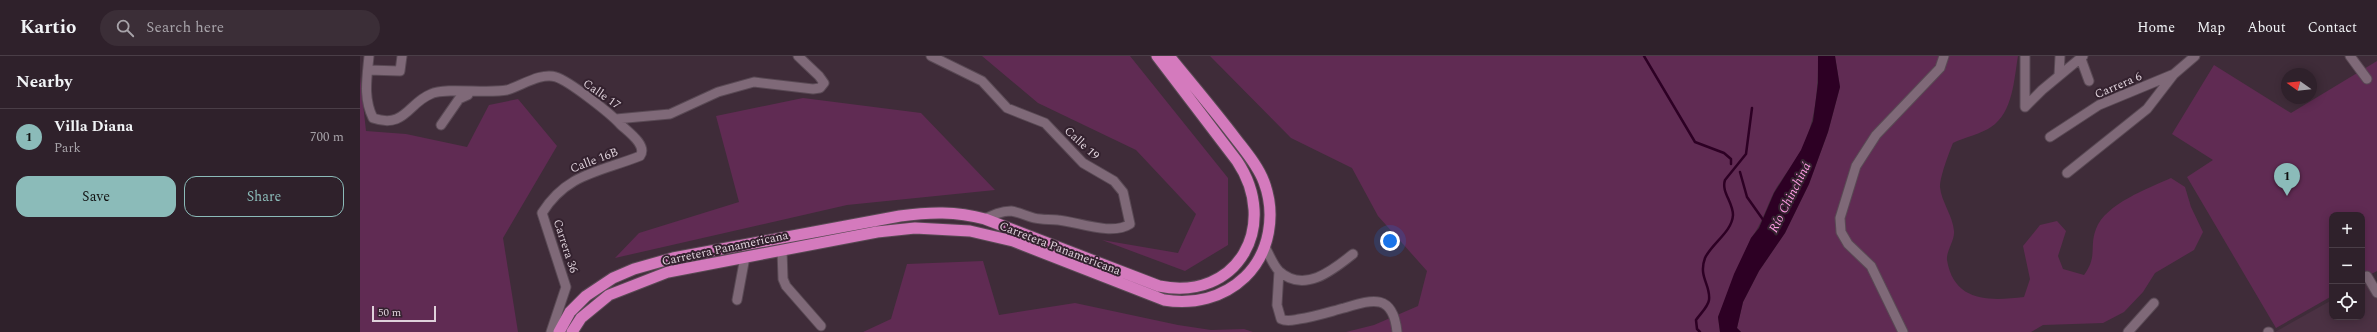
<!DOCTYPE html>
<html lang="en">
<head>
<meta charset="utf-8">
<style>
  :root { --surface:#2f212b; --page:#3b2e37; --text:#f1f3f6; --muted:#a7a3a9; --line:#4a3e47; --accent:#8bbbb9 }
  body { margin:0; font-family:Spectral,serif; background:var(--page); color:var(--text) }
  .controls { position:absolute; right:12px; bottom:12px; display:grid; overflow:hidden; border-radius:8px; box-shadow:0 2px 10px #0003 }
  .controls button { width:36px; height:36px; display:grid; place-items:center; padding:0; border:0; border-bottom:1px solid var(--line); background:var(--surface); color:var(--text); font:20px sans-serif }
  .compass { position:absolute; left:1921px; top:12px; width:36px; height:36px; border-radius:50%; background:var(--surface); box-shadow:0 2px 10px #0003; rotate:285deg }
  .scale { position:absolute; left:12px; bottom:10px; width:64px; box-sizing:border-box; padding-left:4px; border:2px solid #dfd2db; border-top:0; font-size:11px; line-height:14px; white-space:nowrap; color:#dfd2db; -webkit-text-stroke:3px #34222f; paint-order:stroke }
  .you { position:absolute; left:1030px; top:185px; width:14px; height:14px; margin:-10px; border:3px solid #fff; border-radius:50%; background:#1a73e8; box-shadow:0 0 0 6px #1a73e833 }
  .badge { display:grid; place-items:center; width:26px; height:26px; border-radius:50%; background:var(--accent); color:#111; font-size:13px; font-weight:700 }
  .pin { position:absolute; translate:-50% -33px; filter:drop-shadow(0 1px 2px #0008) }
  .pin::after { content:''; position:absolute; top:21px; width:14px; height:12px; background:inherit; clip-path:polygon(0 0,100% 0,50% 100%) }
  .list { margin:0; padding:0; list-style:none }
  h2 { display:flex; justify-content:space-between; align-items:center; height:52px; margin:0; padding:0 16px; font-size:17px }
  h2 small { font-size:13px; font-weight:400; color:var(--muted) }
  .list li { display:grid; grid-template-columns:26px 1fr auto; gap:12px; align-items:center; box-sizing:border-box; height:56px; padding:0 16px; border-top:1px solid var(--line) }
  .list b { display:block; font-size:15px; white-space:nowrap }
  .list p { margin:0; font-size:13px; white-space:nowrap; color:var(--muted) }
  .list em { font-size:13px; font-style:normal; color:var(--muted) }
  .actions { display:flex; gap:8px; padding:12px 16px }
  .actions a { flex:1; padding:9px 0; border:1px solid var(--accent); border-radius:12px; text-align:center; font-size:14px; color:var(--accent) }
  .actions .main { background:var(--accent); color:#111 }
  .icon { flex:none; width:22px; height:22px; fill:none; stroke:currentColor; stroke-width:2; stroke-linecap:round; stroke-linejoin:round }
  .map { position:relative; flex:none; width:2017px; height:276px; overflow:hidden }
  header { display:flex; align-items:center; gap:24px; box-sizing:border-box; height:56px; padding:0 20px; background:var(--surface); border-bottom:1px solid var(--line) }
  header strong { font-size:19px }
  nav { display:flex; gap:22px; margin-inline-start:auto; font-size:14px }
  .search { width:280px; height:36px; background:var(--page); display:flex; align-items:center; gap:10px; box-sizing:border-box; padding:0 14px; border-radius:22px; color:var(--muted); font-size:15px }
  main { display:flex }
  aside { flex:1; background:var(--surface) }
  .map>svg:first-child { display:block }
</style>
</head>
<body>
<header>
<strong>Kartio</strong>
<div class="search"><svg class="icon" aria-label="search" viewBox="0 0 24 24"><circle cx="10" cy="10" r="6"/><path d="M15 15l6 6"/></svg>Search here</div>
<nav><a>Home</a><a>Map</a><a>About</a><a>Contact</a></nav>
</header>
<main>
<aside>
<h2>Nearby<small></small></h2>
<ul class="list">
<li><span class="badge">1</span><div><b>Villa Diana</b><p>Park</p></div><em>700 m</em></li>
</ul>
<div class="actions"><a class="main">Save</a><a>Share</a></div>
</aside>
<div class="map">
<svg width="2017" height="276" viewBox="0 0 2017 276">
  <rect width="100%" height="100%" fill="#3f2c39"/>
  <path fill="#4b3143" d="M2007,224L2017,243V276H1915L1972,244V261H2002V227Z"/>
  <path fill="#602b53" d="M622,0H770L868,122V189L825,215L742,184L818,197L836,158L776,94L678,47Z
    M850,0H1458C1458,33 1456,65 1441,95C1433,109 1422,122 1414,136C1406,152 1402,168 1391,182L1358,261L1360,276H986L1014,269L1058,250L1067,215L1018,160L992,112L931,82Z
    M1475,0H1658C1654,23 1653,57 1631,71C1623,77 1603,82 1593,87C1589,97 1580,120 1580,131C1581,145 1593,160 1594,175C1595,184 1586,195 1587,204C1594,247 1631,245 1664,241L1670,223L1663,190L1680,169L1697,165L1706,175L1698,200L1703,213L1724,219C1738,200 1729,191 1736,173C1745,148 1789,132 1811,122L1825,131L1831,151L1843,176L1834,194L1795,217L1783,236L1764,256L1743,267L1683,269L1671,276H1381L1377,272L1383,246L1399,215L1425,177L1449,128L1468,76L1480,31Z
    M2017,5V215L2002,223V159H1972V240L1916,272L1827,121L1853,104L1812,78L1854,9L1931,57Z
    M0,20L6,75L46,78L107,91L129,49L158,43L197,90L143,182L158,276H0Z
    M443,42L561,57L635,134L487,149L255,202L279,177L379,146L356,60Z
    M623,205L639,259L715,247L818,269L851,274L884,273L893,276H503L531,263L547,208Z"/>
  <path fill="#2d0024" d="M1458,0H1475L1480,31L1468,76L1449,128L1425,177L1399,215L1383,246L1377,272L1381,276H1360L1358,261L1374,218L1391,182L1399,172L1414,137L1441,94L1453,65L1458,27Z"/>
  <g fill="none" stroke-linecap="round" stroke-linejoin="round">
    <path stroke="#2d0024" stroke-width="2.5" d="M1284,0L1335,86L1364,97L1371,103V108
      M1380,116L1387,141L1404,165
      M1340,276L1337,273L1336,264C1340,258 1348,251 1349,244C1351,229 1338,221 1345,202C1352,187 1372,176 1373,159C1373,146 1361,136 1365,124L1386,98L1392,52"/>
    <defs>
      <path id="minor" d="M9,0C7,22 3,42 13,62C45,73 48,47 71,38C86,31 127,38 147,34C161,30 181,16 196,21C209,25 250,57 260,68C267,75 288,89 280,100C240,116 207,117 182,157L206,231L191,276
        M571,0L622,25L647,52L685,67L723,107L754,125L763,136L770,168C752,180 718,166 698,164C690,163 682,164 674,162C666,160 659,156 651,155C641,155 633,159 625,163
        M1990,0L2007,23
        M1721,3L1729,25
        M8,14L40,15L42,0
        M1699,20L1700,0
        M1665,51L1682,34L1723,0
        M1665,51V0
        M256,63L310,58L358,36L394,26L453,33L460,32L464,27L459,20L438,0
        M81,69L99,43L108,39
        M1690,81L1739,49L1814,18L1835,0
        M1707,117L1787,53L1814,18
        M905,191C909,198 913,209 919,215C944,238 973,214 993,198
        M422,194L423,223L426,230L461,270
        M919,215L917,249L921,263C927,266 933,264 939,263C954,261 969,256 984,252C1011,244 1033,236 1037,276
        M2007,220L2017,237
        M377,244L385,201
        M1543,276L1511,210L1488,188L1481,176L1480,162L1496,110L1516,79L1580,12L1584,0
        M1768,276L1794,247
        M1908,276H1909"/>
      <path id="trunk" d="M199,276L210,256L226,240L253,222L274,213L313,202L540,160C569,156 596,155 625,163L799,230C878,246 920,169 877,105L797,0
        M212,276L221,262L249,239L308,216L517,176L555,172L610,175L653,185L804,244C833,249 863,242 885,221C910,197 916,158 904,126C898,110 886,96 876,83C854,54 831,27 809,0"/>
    </defs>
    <use href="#minor" stroke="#594954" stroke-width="11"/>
    <use href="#trunk" stroke="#594954" stroke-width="13"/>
    <use href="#minor" stroke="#7f6978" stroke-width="9"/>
    <use href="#trunk" stroke="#d47abd" stroke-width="11"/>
  </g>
  <g text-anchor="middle" stroke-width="4" stroke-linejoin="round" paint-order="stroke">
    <g font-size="12" fill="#dfd2db" stroke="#34222f">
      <text transform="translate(1758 29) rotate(-23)" y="4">Carrera 6</text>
      <text transform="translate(242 38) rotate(35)" y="4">Calle 17</text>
      <text transform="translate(722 87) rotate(43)" y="4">Calle 19</text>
      <text transform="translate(234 104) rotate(-21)" y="4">Calle 16B</text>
      <text transform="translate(206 190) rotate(72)" y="4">Carrera 36</text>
      <text transform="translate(365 192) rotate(-12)" y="4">Carretera Panamericana</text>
      <text transform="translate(700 192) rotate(21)" y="4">Carretera Panamericana</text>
    </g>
    <g font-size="13" font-style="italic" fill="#fb9be1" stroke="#34222f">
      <text transform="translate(1429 141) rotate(-63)" y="5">Río Chinchiná</text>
    </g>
  </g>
</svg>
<div class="controls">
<button>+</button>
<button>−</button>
<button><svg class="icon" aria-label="locate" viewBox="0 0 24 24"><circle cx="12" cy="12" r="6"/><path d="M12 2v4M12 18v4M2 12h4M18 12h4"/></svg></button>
</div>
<svg class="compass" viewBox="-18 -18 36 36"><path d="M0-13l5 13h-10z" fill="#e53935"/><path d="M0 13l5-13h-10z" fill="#a7a3a9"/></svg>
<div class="scale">50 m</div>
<div class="you"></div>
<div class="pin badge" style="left:1927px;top:140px">1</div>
</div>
</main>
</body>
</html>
